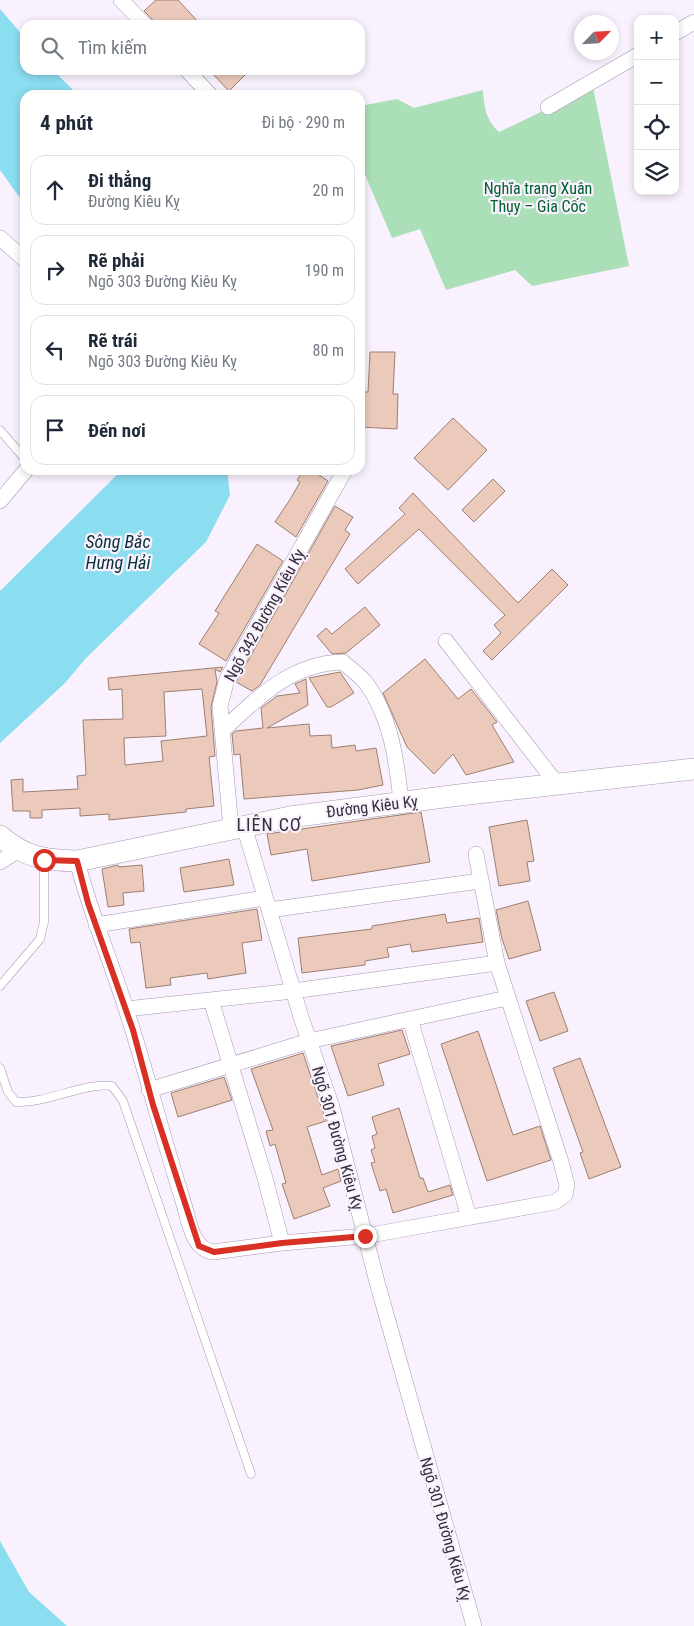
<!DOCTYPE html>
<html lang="vi">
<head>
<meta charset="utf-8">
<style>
  :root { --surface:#fff; --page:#f6f6f7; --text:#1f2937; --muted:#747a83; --line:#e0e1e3 }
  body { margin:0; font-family:"Roboto Condensed",sans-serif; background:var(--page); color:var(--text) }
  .controls { position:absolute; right:15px; top:15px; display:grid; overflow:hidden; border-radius:10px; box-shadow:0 2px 8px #0003 }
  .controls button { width:45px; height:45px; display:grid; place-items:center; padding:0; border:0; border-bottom:1px solid var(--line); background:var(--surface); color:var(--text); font:25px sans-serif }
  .compass { position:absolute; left:574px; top:15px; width:45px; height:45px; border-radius:50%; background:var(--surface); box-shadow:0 2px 8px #0003; rotate:65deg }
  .stop { position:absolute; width:15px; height:15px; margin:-11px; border:4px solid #d93025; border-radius:50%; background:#fff }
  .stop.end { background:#d93025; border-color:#fff; box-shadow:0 1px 5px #0008 }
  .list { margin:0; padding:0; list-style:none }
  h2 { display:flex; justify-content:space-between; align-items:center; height:65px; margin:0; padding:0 20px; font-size:21px }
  h2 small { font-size:16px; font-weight:400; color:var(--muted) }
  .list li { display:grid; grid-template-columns:32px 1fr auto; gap:15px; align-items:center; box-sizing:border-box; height:70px; margin:0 10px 10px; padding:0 10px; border:1px solid var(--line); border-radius:15px }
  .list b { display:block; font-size:19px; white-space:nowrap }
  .list p { margin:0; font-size:16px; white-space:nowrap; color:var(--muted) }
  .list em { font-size:16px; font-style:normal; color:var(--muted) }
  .icon { flex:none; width:28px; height:28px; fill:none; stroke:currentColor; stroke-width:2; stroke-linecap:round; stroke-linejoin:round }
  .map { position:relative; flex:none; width:694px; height:1626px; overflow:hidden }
  .search { position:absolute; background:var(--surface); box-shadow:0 2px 8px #0003; left:20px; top:20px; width:345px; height:55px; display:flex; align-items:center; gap:12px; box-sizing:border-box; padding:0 18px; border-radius:15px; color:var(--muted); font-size:19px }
  .panel { position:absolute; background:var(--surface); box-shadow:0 2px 8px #0003; left:20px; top:90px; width:345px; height:385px; border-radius:15px }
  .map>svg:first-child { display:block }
</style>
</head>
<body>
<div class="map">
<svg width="694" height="1626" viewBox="0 0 694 1626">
  <rect width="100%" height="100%" fill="#f9f2fe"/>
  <path fill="#abdfb7" d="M593,87L629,266L532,286L515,270L446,290L420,229L392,238L360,163V106L397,99L414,108L483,90C484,107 486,120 499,132Z"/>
  <path fill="#8bddf0" d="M0,9L25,38V70H53L78,95H25V205L0,170Z
    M122,470H227L230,495L206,542L87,657L65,683L0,743V591Z
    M0,1541L29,1592L67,1626H0Z"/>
  <path fill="#ebcabb" stroke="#9d7f70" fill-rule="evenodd" d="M156,0H178L201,25H154L152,19L144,11Z
    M209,70H250L229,91Z
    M370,352H395L393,394H398L397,429L361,427L363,392H368Z
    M453,418L487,450L448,490L414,458Z
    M304,470H312L328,481L296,537L275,522L291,498L300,482L297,480Z
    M493,479L505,491L474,522L462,510Z
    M413,493L518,603L552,569L568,585L492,660L483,651L501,633L494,625L505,615L419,529L358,584L345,569L405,514L399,508Z
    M335,506L353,517L345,530L350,534L260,685L252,691L236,682Z
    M257,544L283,561L226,661L199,644L219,613L215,611Z
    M365,607L380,625L346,653L332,654L317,636L326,628L332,634Z
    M425,659L458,699L471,689L497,722L492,725L514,762L466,775L453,754L434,774L407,747L383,693Z
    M223,667L220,672L215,669L217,682L211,707L215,756L209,757L214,806L186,809V812L109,820V814L80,816V808L42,810V818H30V811H13L11,780L23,779V792L78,789L77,776L86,775L83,720L123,719L122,689L109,690L108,678ZM202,689L207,736L161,741L163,761L125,765L124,738L166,736L164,692Z
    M340,672L354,693L331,707H327L309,678Z
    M306,679L308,705L267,728L309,724L310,736L331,735L332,748L355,745L356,751L376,748L383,785L358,790L244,799L240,754L234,755L232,734L236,731L263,728L261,708L277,696L300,693L295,684Z
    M421,812L430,862L312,881L307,849L271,855L267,834Z
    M527,820L534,861L527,862L530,881L499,886L489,827Z
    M229,859L234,885L184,892L180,868Z
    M118,865L119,867L142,865L144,891L123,893L124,905L108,907L102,869Z
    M528,901L541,950L509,959L502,939L496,910Z
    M257,909L262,940L242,943L246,973L208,979L207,973L170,978L171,985L146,988L140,942L131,943L129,929Z
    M445,914L447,923L479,918L483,942L412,952L410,944L387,948L389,957L365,961V965L302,973L298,938L372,929V926Z
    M554,992L568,1031L540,1041L526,1001Z
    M402,1030L410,1054L378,1064L384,1085L348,1096L331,1046Z
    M478,1031L513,1135L540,1126L551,1160L487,1181L441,1044Z
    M303,1053L326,1121L307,1127L322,1175L338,1169L341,1181L323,1188L330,1206L294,1219L282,1184L286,1183L275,1144L270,1146L266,1131L273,1130L251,1069Z
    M580,1058L621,1167L589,1179L580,1153L583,1152L553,1068Z
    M224,1077L232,1100L178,1117L171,1093Z
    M399,1108L420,1178H423L428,1192L450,1185L453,1195L393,1213L386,1189L380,1191L371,1163L375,1162L371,1150L375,1148L372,1136L377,1134L372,1117Z"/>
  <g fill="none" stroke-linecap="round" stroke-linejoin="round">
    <defs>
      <path id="service" d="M0,430L25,459
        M0,986L40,939L44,922V860
        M0,1068L8,1092L16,1102C46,1104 84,1082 112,1086L123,1101L251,1474"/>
      <path id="minor" d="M121,0L145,25
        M675,33L694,22
        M187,70L210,95
        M548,107L638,55
        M0,238L25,260
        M0,501L26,470
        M446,641L557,784
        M222,731C257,698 291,663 343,662C350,669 360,675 366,683C391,717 397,762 401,802
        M244,826L301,1017L332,1107L377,1282L474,1626
        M231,829L220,706L227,679L345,470
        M476,854L497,963
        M77,861C90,912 111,961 127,1012C147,1074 163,1138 183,1201C189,1219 191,1249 213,1252L282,1243L365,1236L555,1202L565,1195L567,1185L561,1162L497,963L293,991L126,1009
        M0,862L17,851
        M269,910L480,881
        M96,925L265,898
        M211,1000L265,1178L282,1243
        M410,1019L469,1217
        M149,1090L309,1041L507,998"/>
      <path id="secondary" d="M0,836C26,858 44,860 77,861L290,817L459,795L694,769"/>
    </defs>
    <use href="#service" stroke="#a495b1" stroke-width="9"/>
    <use href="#minor" stroke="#a495b1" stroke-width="16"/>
    <use href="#secondary" stroke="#a495b1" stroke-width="22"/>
    <use href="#service" stroke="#fff" stroke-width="8"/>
    <use href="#minor" stroke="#fff" stroke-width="15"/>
    <use href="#secondary" stroke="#fff" stroke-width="21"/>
  </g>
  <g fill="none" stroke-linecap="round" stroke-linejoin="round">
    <path stroke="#d93025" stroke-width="6" d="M44,860L77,861L88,903L133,1030L153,1105L199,1246L214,1252L282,1243L365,1236"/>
  </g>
  <g text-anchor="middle" stroke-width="4.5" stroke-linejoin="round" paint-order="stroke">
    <g font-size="16" fill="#016230" stroke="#f9f2fe">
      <text x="538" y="194">Nghĩa trang Xuân<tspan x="538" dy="18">Thụy – Gia Cốc</tspan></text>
    </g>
    <g font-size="16" fill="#342e39" stroke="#f9f2fe">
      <text transform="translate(264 615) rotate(-61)" y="6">Ngõ 342 Đường Kiêu Kỵ</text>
      <text transform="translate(372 806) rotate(-7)" y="6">Đường Kiêu Kỵ</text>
      <text transform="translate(338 1138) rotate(74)" y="6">Ngõ 301 Đường Kiêu Kỵ</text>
      <text transform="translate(446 1529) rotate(74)" y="6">Ngõ 301 Đường Kiêu Kỵ</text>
    </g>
    <g font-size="18" font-style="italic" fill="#062f37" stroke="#f9f2fe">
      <text x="118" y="548">Sông Bắc<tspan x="118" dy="21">Hưng Hải</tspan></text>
    </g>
    <g font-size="18" letter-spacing="1" fill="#342e39" stroke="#f9f2fe">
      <text x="269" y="831">LIÊN CƠ</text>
    </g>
  </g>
</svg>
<div class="controls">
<button>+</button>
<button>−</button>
<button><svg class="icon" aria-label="locate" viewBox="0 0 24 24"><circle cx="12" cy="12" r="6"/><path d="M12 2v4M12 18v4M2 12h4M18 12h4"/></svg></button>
<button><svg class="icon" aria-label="layers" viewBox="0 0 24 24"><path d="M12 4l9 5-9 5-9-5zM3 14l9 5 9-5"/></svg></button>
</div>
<svg class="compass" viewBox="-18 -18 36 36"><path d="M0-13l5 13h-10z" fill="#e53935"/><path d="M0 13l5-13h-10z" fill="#747a83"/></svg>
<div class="stop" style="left:44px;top:860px"></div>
<div class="stop end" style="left:365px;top:1236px"></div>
<div class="search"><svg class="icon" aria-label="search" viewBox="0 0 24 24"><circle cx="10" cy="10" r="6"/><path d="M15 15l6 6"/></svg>Tìm kiếm</div>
<section class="panel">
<h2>4 phút<small>Đi bộ · 290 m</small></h2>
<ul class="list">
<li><svg class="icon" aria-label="ahead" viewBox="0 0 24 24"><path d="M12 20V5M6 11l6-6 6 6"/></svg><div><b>Đi thẳng</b><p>Đường Kiêu Kỵ</p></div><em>20 m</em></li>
<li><svg class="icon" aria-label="right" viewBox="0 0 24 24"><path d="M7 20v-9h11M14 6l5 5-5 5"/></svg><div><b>Rẽ phải</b><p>Ngõ 303 Đường Kiêu Kỵ</p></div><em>190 m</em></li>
<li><svg class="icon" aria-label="left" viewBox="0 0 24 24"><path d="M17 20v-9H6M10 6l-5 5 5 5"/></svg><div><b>Rẽ trái</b><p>Ngõ 303 Đường Kiêu Kỵ</p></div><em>80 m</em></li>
<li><svg class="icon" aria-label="arrive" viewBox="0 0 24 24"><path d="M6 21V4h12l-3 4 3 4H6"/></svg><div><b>Đến nơi</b></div></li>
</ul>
</section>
</div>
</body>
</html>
